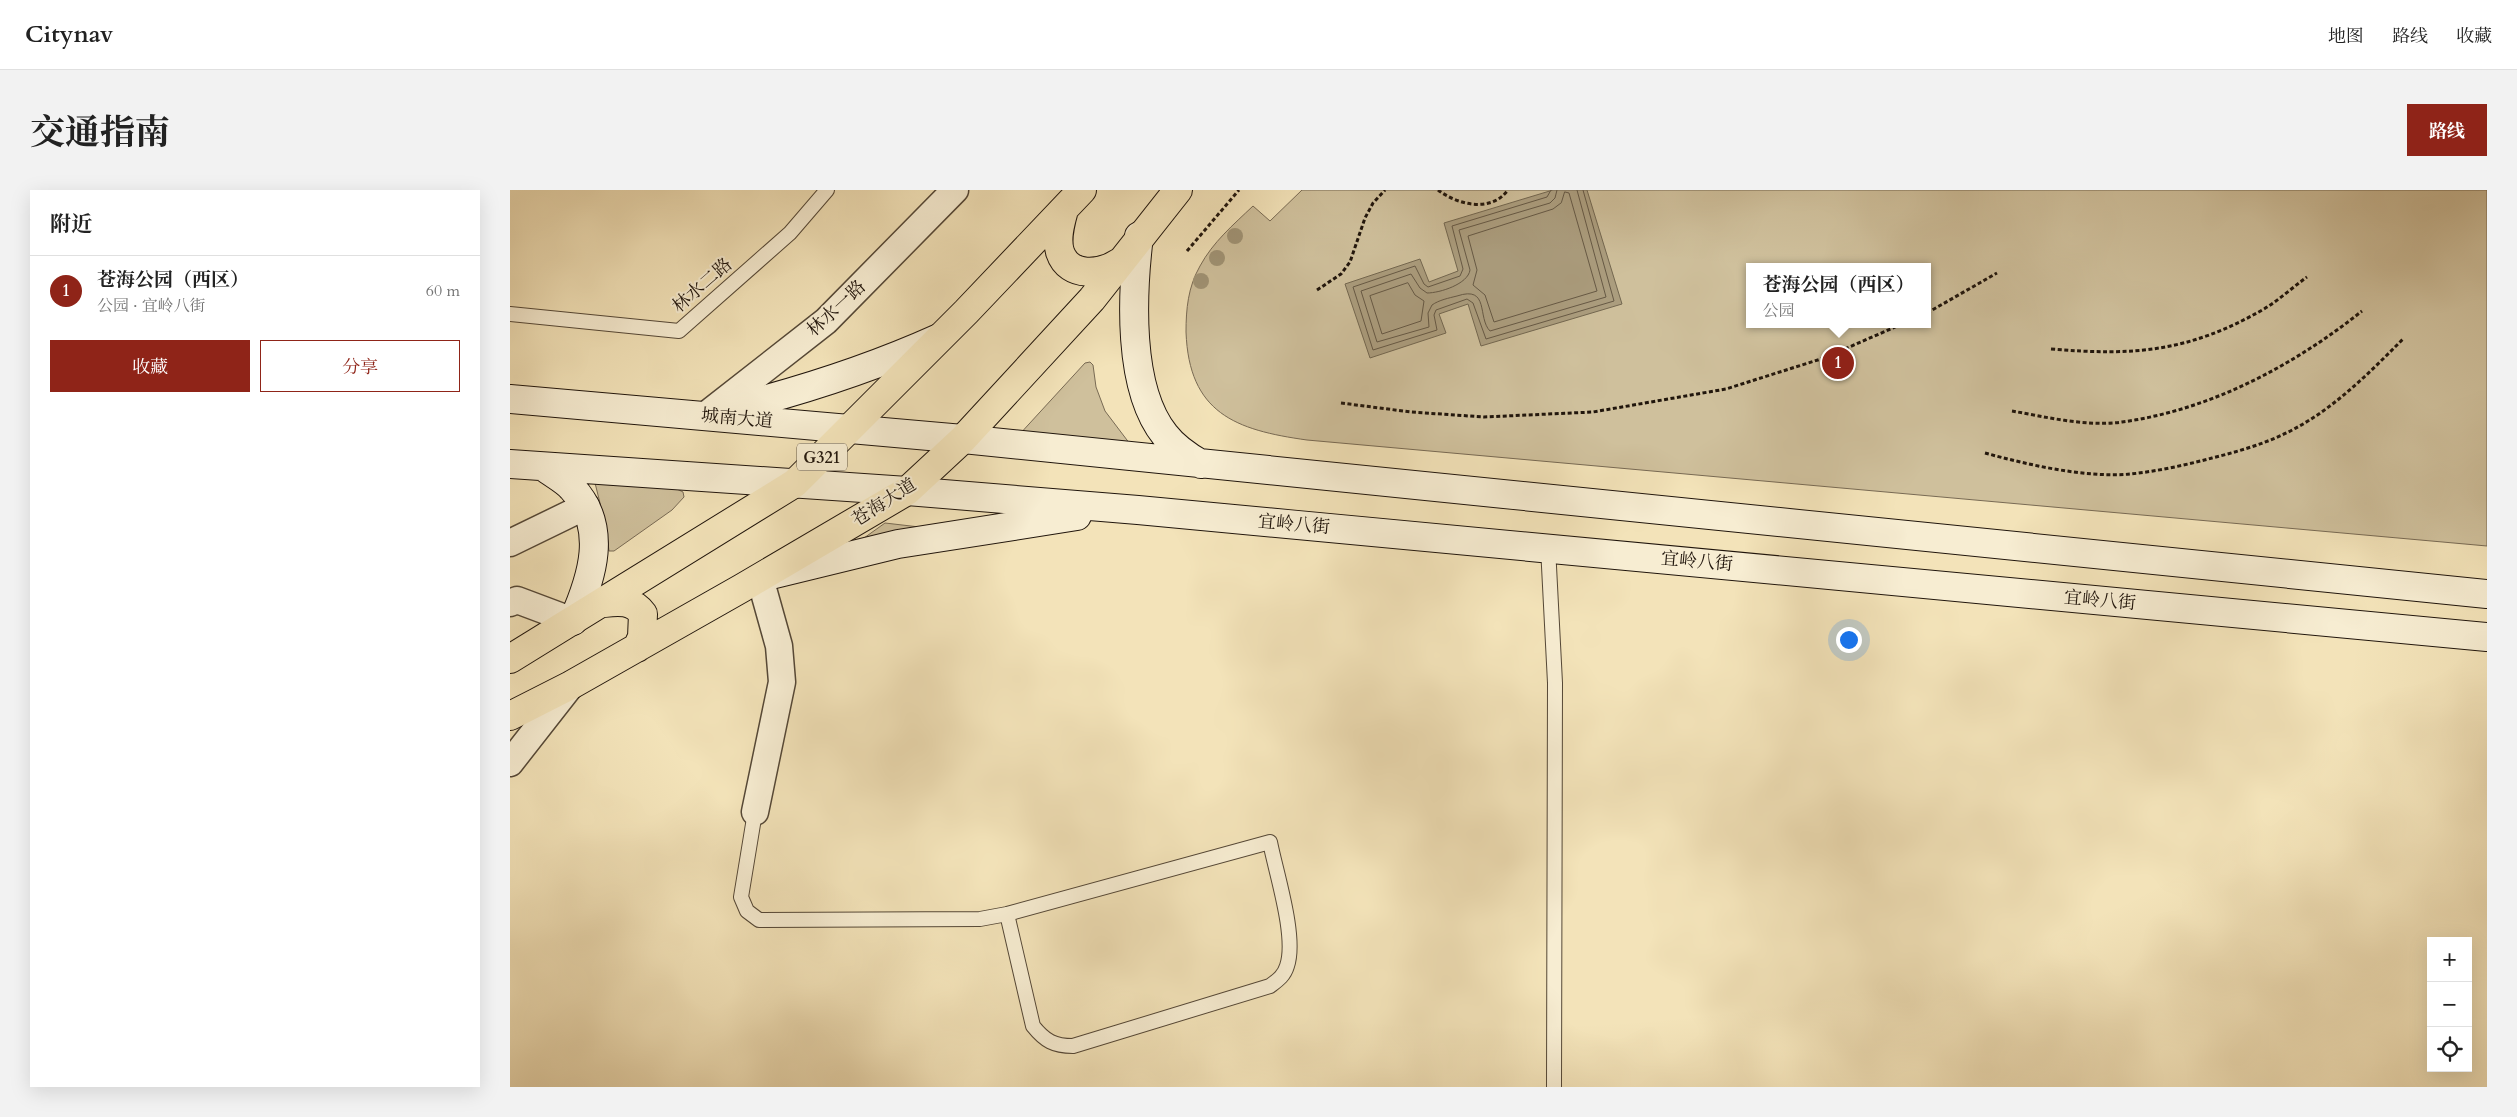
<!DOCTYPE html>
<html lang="zh">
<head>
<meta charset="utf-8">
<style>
  :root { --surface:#fff; --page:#f2f2f2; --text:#222; --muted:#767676; --line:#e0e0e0; --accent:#8f2418 }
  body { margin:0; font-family:Cardo,"Noto Serif SC",serif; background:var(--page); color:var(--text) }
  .controls { position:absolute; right:15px; bottom:15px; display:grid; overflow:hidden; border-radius:0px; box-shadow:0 5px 20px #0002 }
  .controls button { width:45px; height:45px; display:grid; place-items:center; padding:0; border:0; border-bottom:1px solid var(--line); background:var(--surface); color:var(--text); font:25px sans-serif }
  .you { position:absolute; left:1338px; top:449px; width:18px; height:18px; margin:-12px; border:4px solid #fff; border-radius:50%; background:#1a73e8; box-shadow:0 0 0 8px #1a73e833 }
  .badge { display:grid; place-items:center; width:32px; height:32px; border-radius:50%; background:var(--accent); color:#fff; font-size:16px; font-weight:700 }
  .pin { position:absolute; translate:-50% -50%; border:2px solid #fff; box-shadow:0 1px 5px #0006 }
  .popup { position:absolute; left:1236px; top:73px; width:185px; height:65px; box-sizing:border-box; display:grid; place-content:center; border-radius:0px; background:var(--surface); filter:drop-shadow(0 1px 4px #0005); font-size:16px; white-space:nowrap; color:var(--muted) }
  .popup b { font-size:19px; color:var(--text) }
  .popup::after { content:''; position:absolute; left:50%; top:100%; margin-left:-10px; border:10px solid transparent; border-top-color:var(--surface) }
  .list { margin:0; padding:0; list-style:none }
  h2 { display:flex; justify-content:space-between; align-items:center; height:65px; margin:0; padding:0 20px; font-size:21px }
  h2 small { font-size:16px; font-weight:400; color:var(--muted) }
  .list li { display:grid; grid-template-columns:32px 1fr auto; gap:15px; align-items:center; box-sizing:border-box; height:70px; padding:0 20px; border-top:1px solid var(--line) }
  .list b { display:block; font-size:19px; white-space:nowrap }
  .list p { margin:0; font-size:16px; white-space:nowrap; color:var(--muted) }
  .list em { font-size:16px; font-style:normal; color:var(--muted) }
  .actions { display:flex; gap:10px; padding:15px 20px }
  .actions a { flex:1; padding:11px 0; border:1px solid var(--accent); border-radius:0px; text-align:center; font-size:18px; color:var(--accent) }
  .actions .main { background:var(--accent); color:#fff }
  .icon { flex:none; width:28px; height:28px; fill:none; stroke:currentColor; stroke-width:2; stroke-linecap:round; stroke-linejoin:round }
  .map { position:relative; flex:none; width:1977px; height:897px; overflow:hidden; border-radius:0px }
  header { display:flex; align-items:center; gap:30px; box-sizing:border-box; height:70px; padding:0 25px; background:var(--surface); border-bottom:1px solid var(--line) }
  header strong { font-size:24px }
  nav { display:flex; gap:28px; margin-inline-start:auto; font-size:18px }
  .intro { display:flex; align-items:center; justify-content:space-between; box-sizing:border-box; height:120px; padding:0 30px }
  h1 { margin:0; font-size:35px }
  .button { padding:12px 22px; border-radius:0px; background:var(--accent); color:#fff; font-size:18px; font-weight:700 }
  main { display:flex; gap:30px; padding:0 30px }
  aside { flex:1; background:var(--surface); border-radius:0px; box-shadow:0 5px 20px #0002 }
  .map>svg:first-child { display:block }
</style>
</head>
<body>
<header>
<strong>Citynav</strong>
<nav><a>地图</a><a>路线</a><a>收藏</a></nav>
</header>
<div class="intro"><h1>交通指南</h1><a class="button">路线</a></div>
<main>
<aside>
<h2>附近<small></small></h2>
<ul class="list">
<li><span class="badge">1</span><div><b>苍海公园（西区）</b><p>公园 · 宜岭八街</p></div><em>60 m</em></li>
</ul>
<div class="actions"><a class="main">收藏</a><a>分享</a></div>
</aside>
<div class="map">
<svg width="1977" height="897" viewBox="0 0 1977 897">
  <rect width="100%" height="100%" fill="#f3e3b9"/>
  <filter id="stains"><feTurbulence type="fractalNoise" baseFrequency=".004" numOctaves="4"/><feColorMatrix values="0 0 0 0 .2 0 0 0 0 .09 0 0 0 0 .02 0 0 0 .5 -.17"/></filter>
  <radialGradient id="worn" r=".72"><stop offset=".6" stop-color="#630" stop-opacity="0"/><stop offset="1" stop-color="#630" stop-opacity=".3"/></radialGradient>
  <path fill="#cfc09c" stroke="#786a54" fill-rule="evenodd" d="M792,0H1977V356L797,250C725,240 679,223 676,142C676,119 678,97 690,76C703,52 723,35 743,16L760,31ZM1239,77H1417V134H1239Z
    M580,172L583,175L586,197L595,221L620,254L508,246L575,173Z
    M85,293L167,299L173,302L174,307L162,320L104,361H99L96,337Z
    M375,333L418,338L347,353Z"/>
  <path fill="#ab9d7e" stroke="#736750" d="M1043,0H1077L1112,114L971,156L958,114L929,124L936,143L860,168L835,94L910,69L919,92L948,81L934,33Z"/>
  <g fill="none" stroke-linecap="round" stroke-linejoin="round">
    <path stroke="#665945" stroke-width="1" d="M1041,0L1037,7L942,36L953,79L950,86L918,97L914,94L905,76L843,97L863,160L927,140L924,125L926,120L957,109L963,113L976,149L1104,111L1073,0
      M1047,0L1045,8L1040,13L949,40L960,80C958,94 930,103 917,103L910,98L901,84L851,101L867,152L919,137L918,123L922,115C929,110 939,108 947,106C980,95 967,128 980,141L1096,107L1067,0
      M1055,2L1059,3L1087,101L984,132L975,105L963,95L967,80L958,46L1043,19L1051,13Z
      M898,93L905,105L914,111L911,131L872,144L860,106Z"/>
    <defs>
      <path id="service" d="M0,124L169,141L280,43L317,0
        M1038,357L1045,493L1044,897
        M245,622L231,707L237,721L249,730L470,729L497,724L760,652C766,683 787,747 777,776C774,786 768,790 760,796L563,856C544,856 535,851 523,836L497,724"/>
      <path id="minor" d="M196,225L316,131L445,0
        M0,353L76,316
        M0,413L7,410L63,431
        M0,573L61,495
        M245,622L272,492L269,456L250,388"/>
      <path id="secondary" d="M629,46C622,103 617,198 655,245C665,258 677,266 691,274
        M0,209L453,249L1977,404
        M215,220C288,202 360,179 429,148
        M0,274L397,301L628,320L1977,447
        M34,277C43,284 55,290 62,298C99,337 82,388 63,431
        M261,385L388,354L567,326"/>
      <path id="trunk" d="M554,20C550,34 546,49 550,62C559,89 592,84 610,72
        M94,413C109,411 123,410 133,424L132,447L127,458
        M0,469L285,293L456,122L572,0
        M0,526L61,495L232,398L397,301L453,249L582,109L668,0"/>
    </defs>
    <use href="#service" stroke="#554837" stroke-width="16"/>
    <use href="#minor" stroke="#554837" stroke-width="29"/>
    <use href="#secondary" stroke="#20150c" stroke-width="30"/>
    <use href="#trunk" stroke="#20150c" stroke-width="30"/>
    <path stroke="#20150c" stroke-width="3" stroke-dasharray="4 2.5" stroke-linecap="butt" d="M928,0C948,15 981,23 998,0
      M677,61L729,0
      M807,100L831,84L840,72L855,28L863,13L875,0
      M1417,123L1487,83
      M1541,159C1625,166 1679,162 1754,119C1769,110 1783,97 1797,87
      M831,213L901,222L974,227L1083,222L1216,199L1314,168L1392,134
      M1502,221C1536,227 1577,237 1612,232C1700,220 1783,176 1852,121
      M1475,263C1519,275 1575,288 1621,284C1648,281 1676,275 1702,268C1730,261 1758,253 1784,239C1826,217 1861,181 1894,148"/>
    <use href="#service" stroke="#f7edd2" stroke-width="14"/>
    <use href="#minor" stroke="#f7edd2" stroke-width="26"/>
    <use href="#secondary" stroke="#f7edd2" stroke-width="28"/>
    <use href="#trunk" stroke="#f3e3b9" stroke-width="28"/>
  </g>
  <g fill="#a09375">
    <circle cx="725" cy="46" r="8"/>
    <circle cx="707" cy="68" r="8"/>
    <circle cx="691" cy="91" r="8"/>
  </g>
  <g text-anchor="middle" stroke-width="4" stroke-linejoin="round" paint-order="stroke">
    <rect fill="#f7edd2" stroke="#605647" stroke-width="1" x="287" y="253.5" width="50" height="27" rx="4"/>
    <g font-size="16" font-weight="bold" fill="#20150c">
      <text x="312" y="273">G321</text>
    </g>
    <g font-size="18" fill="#20150c" stroke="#f7edd2">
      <text transform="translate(192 95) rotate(-41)" y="6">林水二路</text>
      <text transform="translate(326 118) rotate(-43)" y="6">林水一路</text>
      <text transform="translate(227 228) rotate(5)" y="6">城南大道</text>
      <text transform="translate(374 312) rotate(-33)" y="6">苍海大道</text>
      <text transform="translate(784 334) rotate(5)" y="6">宜岭八街</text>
      <text transform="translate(1187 371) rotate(5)" y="6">宜岭八街</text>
      <text transform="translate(1590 410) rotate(5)" y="6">宜岭八街</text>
    </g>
  </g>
  <rect width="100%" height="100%" filter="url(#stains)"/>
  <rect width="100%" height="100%" fill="url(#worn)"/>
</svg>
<div class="controls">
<button>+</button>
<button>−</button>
<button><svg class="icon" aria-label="locate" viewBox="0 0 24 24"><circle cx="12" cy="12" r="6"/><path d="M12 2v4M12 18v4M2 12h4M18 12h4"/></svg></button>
</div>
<div class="you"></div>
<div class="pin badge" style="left:1328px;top:173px">1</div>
<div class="popup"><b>苍海公园（西区）</b>公园</div>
</div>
</main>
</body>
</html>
